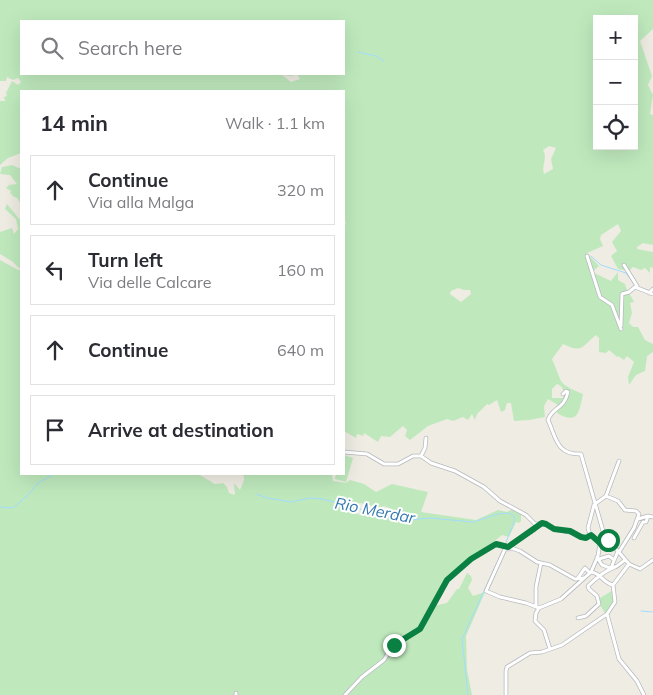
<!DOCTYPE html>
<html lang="en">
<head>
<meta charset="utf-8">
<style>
  :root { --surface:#fff; --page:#f2f2f3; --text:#2b2b33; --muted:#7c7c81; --line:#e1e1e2 }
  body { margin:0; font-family:Mulish,sans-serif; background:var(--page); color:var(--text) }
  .controls { position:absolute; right:15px; top:15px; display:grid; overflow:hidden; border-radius:0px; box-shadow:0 5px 20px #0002 }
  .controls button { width:45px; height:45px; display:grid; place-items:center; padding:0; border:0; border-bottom:1px solid var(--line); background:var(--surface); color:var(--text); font:25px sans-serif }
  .stop { position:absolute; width:15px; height:15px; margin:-11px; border:4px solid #0b8043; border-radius:50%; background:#fff }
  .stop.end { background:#0b8043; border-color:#fff; box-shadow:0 1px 5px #0008 }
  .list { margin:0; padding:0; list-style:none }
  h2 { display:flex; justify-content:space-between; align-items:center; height:65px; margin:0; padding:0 20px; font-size:21px }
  h2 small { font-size:16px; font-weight:400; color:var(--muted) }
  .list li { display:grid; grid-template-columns:32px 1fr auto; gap:15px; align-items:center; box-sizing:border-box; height:70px; margin:0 10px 10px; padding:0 10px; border:1px solid var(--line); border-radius:0px }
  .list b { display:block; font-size:19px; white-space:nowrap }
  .list p { margin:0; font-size:16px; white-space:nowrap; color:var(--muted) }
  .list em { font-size:16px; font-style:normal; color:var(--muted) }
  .icon { flex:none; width:28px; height:28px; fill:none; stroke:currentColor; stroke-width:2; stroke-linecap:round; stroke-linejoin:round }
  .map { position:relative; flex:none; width:653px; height:695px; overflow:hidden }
  .search { position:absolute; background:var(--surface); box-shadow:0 5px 20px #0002; left:20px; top:20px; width:325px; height:55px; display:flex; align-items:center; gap:12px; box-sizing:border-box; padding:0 18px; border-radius:0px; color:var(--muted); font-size:19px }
  .panel { position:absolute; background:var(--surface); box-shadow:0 5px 20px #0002; left:20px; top:90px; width:325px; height:385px; border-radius:0px }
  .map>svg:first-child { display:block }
</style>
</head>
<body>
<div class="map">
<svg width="653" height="695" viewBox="0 0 653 695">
  <rect width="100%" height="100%" fill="#efece3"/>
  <path fill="#bfe9bd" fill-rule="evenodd" d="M0,0H653V29L640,41L652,76L648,85L653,95L650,114L653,115V245L643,243L637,247V249L653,252V268L650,267V273L645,268L641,270L633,267L629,271L618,269L611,256L617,251L612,242L621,231L618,224L601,235L600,239L603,246L587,253L599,266L592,272L611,281L618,272V280L625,284C627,292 631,295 634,302L630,303L632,313L629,323L633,327H638L645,340L653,344V352L647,356L645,371L636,375L629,385L628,377L634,362L627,356L624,360L618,356L617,357L609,350L606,353L599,352V338L596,335C582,346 583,354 563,344L552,359C563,383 556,383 583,394C579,413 578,425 557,413L558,405L548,399L544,406L545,417L529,420L514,421L511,403H507L505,410L501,412L497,400L489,405L487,404L477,414L475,420L472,414L468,420L463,417L453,421L447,419L428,426L410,440L405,436L407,430L403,426L390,437L381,436L378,442L364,433L363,436L357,434L356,438L344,431V229L346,222L344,221V91H21V153L8,158L0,165V101H5L4,97L7,96L6,93L12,81L18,85L21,82L18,78L13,80L7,77L6,81H0ZM597,19H634V146H597ZM21,21H344V74H297L300,79L291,82L282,75L292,76L295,74H21ZM549,146L556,148L551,159L553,169L544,174C541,166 548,158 543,150ZM458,288L464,290H470L471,294L461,302L450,294L451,291ZM557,384C564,387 564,391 563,398H552V389Z
    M12,165L21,169V204L17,198L14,197L10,193L11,191L6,188L9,185L17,184L10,175L0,174L2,167Z
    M7,204L21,221V270L13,262L0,254V232L12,228L14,234L18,229L16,219L5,209Z
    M0,260L18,270H21V474H198L215,484L223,483L227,487L229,493L235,495L234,483L240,490L244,480V476L240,474H328L332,475L333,481L346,483L350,480L364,484L376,492L392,484L428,492L421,512L476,520L498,510L507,512L513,509L521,514V521L519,523L516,522L509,537L502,535L445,581L433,606L447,603L457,589H459L467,573L471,576L472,580L468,588L473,596L485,592L466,636L467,670L472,695H0ZM359,503L367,504L377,508L384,506L398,512L390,514L388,518C380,516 371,519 363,514L360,515L356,513V509Z
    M344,455L353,458L346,482L335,479L336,474H344Z
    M615,589C617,601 614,606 606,615L600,605V598Z"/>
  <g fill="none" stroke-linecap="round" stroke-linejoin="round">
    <path stroke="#a3dcff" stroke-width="1" d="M358,52L376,56L384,61
      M591,256L601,265L626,273L635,285
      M256,494L267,498L291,502L309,498L322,499L358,508L367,512L410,520L430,518L473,522L498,514L509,513L514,516L515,519L503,550
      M0,507L13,508L28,495L38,483L54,474
      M641,611L653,612
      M468,695L462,639L495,567"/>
    <defs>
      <path id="minor" d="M587,256L600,297L612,305L621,329
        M624,265L637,286
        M649,293L653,289
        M621,326L622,294L629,292L635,287L653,294
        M563,394L566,391L568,392C564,410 552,407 548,420C556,437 556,455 581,454L605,538L611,543L629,564
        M344,452L367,454L384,464H398L413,456H421L431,463L455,471L484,487L500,501L526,515L535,524H546L554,529L574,533L581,537L586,538L591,535L600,543L605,538
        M421,456L425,448L426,438
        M606,496L618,501L625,510L636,511L639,514L634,528L619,552
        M595,504L606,496L619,461
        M638,519L648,516L653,517
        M590,535L588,528L594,505
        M634,538L643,522H646L648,516
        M508,547L534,530L539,524
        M509,549H505L486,591L500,597L526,603L539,608
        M597,557L602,565L610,568
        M599,559L609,556L613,559
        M629,564L640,569L653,560
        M611,568L618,551
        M591,572L598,556L600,543
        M591,572C601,573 603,583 613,585
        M577,579L585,568L590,573
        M536,607V587L541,563
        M607,614L619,659L637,681L644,695
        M578,618L586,616L599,604L597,596L589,589L588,586C596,578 605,571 615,567C618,566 622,562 625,560
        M550,649L544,630L535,621L536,613L539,608L561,599L591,572
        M236,695V693
        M345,695L362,677L384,660L392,647L420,629L447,580L471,559L493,545L500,544L520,551L537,562L550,565L575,579L584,578
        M506,695V671L507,667L530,653L542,652L562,645L607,614L615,602L613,585L629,564"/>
    </defs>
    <use href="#minor" stroke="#b6b9be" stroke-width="4.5"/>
    <use href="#minor" stroke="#fff" stroke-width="3"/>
  </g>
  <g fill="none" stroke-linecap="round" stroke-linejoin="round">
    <path stroke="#0b8043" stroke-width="6" d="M394,645L420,629L447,580L471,559L496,544L508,547L542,523L546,524L554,529L570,531L581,537L586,538L591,535L600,543L605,538L608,540"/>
  </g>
  <g text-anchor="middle" stroke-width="4" stroke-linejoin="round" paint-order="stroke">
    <g font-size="16" font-style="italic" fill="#3578b0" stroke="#fff">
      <text transform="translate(375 510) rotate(11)" y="6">Rio Merdar</text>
    </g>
  </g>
</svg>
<div class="controls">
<button>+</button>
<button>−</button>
<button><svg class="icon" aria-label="locate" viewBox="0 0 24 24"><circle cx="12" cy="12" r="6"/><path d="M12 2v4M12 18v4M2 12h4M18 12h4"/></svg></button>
</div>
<div class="stop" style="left:608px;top:540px"></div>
<div class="stop end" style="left:394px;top:645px"></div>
<div class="search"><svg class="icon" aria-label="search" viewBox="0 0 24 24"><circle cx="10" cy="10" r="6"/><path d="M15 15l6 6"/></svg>Search here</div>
<section class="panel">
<h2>14 min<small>Walk · 1.1 km</small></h2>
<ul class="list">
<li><svg class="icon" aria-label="ahead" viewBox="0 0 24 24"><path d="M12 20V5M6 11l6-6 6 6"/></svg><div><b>Continue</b><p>Via alla Malga</p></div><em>320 m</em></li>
<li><svg class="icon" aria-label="left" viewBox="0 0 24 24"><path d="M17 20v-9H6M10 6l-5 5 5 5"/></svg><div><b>Turn left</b><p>Via delle Calcare</p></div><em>160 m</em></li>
<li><svg class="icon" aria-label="ahead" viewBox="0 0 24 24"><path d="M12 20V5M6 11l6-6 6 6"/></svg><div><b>Continue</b></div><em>640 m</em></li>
<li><svg class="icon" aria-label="arrive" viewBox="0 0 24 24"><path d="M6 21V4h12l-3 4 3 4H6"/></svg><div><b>Arrive at destination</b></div></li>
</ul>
</section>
</div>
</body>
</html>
